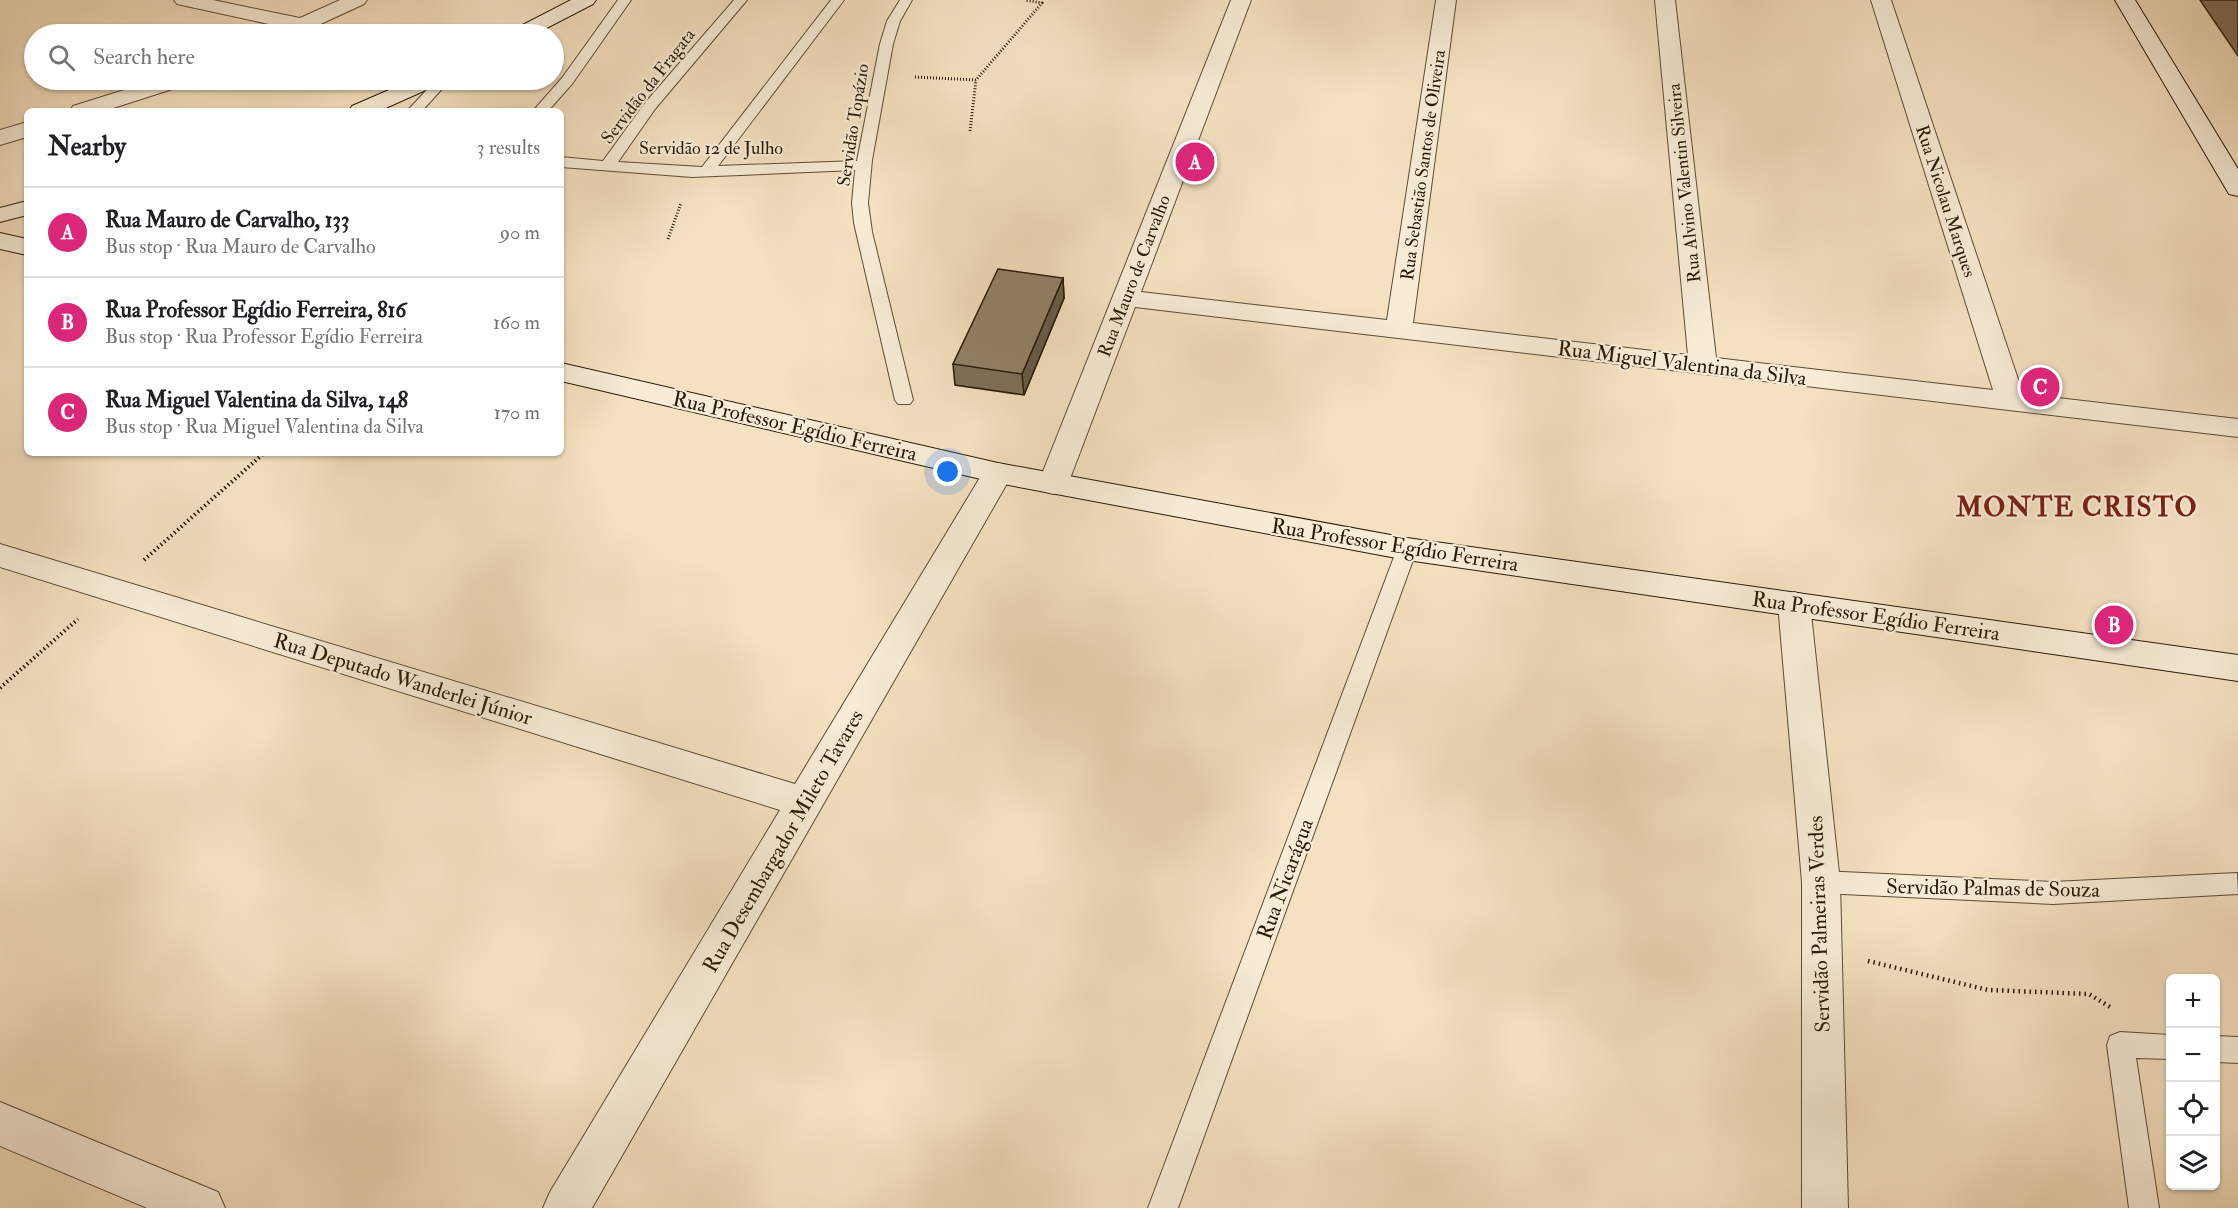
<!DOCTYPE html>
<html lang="en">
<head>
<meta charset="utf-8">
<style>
  :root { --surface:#fff; --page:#f2f2f2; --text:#202124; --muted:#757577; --line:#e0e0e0; --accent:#db2777 }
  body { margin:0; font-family:"IM FELL Double Pica",serif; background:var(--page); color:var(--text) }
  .controls { position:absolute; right:18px; bottom:18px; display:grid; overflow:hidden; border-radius:9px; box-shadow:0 2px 4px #0004 }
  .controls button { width:54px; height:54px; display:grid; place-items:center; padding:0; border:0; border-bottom:2px solid var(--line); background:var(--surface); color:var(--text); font:30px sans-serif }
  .you { position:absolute; left:948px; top:472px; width:21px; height:21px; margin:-15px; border:4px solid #fff; border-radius:50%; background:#1a73e8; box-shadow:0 0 0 9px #1a73e833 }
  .badge { display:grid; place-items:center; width:39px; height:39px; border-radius:50%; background:var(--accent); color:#fff; font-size:20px; font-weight:700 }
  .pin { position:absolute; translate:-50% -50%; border:3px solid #fff; box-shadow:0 2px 6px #0006 }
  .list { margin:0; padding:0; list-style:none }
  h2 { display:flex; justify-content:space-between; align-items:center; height:78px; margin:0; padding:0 24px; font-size:26px }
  h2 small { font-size:20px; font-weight:400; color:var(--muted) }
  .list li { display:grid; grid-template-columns:39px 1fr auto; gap:18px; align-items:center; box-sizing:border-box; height:90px; padding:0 24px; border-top:2px solid var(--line) }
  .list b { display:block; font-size:22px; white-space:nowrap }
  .list p { margin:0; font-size:20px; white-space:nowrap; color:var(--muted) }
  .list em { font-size:20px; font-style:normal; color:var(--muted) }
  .icon { flex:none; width:33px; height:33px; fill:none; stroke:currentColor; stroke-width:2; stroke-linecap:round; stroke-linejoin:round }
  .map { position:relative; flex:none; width:2238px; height:1208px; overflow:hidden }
  .search { position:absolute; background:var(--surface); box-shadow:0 2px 4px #0004; left:24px; top:24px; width:540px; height:66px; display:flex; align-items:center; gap:15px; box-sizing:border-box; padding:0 21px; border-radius:33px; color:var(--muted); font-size:22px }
  .panel { position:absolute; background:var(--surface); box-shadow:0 2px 4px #0004; left:24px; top:108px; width:540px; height:348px; border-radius:9px }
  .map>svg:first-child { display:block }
</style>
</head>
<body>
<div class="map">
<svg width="2238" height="1208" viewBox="0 0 2238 1208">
  <rect width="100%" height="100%" fill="#f5e1c1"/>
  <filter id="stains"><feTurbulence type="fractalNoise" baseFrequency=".00333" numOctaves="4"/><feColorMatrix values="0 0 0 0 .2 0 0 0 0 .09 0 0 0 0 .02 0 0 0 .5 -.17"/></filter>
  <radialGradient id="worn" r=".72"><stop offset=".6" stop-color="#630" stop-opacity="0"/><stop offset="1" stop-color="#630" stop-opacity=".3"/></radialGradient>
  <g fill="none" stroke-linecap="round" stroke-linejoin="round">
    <defs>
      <path id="lane" d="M618,0H631L572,84L548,111H533L562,78Z
        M734,0H747L655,109L618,162L702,167L831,0H844L718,166L857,161L880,44L887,21L900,0H912L900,21L893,44L872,160L868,203L872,232L913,400L910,404H898L895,400L854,223L852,203L855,170L692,177L561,167V157L603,161L645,103Z
        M436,80H450L422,111H407Z
        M1407,542L1414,544L1417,549L1178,1208H1148L1397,549L1400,544Z
        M1821,871L2053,882L2237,873L2238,894L2053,904L1821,893L1812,890L1809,882L1812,874Z
        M2120,1032L2170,1035V1059L2136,1058L2159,1208H2129L2107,1045L2110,1036Z
        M2216,1036L2238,1037V1063L2216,1062Z"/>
      <path id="street" d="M174,0H213L300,18L340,0H367L364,4L299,34H273L282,27L177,4Z
        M1231,0H1251L1141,292L1387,320L1436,0H1456L1413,323L1688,355L1655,0H1675L1716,358L1993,390L1871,0H1891L2023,394L2238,419V437L1135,307L1068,484L1064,491L1053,494L1042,491L1038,484Z
        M156,80H188L185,85L104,111H70L73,106Z
        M27,122V137L0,145V130Z
        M998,463L1009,466L1013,473L592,1208H543L550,1192L780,810L0,567V544L795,784L987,466Z
        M1794,592L1806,595L1810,604L1840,882L1848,1208H1802V882L1778,604L1782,595Z
        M0,1102L218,1192L225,1208H147L0,1146Z"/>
      <path id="secondary" d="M571,0H596L593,4L535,34H510L513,30Z
        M2115,0H2135L2238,169V196L2229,194L2226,189Z
        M412,80H440L437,85L379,111H349L352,106Z
        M27,201V215L0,222V208Z
        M0,233L27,239V255L0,249Z
        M561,363L998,463L1407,538L2238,655V681L1407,560L998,483L561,381Z"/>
    </defs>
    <use href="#lane" stroke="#5c4c36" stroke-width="2"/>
    <use href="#street" stroke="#5c4c36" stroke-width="2"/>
    <use href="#secondary" stroke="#291a08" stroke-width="2"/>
    <path stroke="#291a08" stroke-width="3" stroke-dasharray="1 2" stroke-linecap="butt" d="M915,77L976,80L1042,3L1025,0
      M970,131L976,80
      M668,239L681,203"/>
    <path stroke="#291a08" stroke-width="4" stroke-dasharray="1.5 3" stroke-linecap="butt" d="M144,560L264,453
      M0,688L78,619"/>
    <path stroke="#291a08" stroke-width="4.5" stroke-dasharray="1.5 4" stroke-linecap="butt" d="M1868,961L1988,990L2089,994L2110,1007"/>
    <use href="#lane" fill="#f8ecd7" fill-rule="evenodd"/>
    <use href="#street" fill="#f8ecd7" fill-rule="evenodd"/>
    <use href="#secondary" fill="#f8ecd7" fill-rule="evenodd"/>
  </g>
  <path fill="#7e6f59" stroke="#291a08" stroke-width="1.5" d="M2200,0H2238V56Z
    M1063,278L1064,298L1024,395L955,385L953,364Z"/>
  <path fill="#675a49" stroke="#291a08" stroke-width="1.5" d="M1063,278L1064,298L1024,395L1022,374Z"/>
  <path fill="#938168" stroke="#291a08" stroke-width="1.5" d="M998,269L1063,278L1022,374L953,364Z"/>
  <g text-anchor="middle" stroke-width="4.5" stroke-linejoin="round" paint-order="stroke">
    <g font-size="18" fill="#291a08" stroke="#f8ecd7">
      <text transform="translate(648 86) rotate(-52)" y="6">Servidão da Fragata</text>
      <text transform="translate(853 125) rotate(-81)" y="6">Servidão Topázio</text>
      <text x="711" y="154">Servidão 12 de Julho</text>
      <text transform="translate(1423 165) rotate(-82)" y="6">Rua Sebastião Santos de Oliveira</text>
      <text transform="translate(1684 183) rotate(-96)" y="6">Rua Alvino Valentin Silveira</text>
      <text transform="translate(1946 201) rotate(72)" y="6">Rua Nicolau Marques</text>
      <text transform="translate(1134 276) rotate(-69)" y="6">Rua Mauro de Carvalho</text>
    </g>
    <g font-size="21" fill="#291a08" stroke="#f8ecd7">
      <text transform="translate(1682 363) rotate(7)" y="7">Rua Miguel Valentina da Silva</text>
      <text transform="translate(795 426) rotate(13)" y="7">Rua Professor Egídio Ferreira</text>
      <text transform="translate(1395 545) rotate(9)" y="7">Rua Professor Egídio Ferreira</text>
      <text transform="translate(1876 616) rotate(8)" y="7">Rua Professor Egídio Ferreira</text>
      <text transform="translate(403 679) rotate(17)" y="7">Rua Deputado Wanderlei Júnior</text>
      <text transform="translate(783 841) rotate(-60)" y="7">Rua Desembargador Mileto Tavares</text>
      <text transform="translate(1285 879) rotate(-70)" y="7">Rua Nicarágua</text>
      <text transform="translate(1993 888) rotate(1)" y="7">Servidão Palmas de Souza</text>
      <text transform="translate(1819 924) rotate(-92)" y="7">Servidão Palmeiras Verdes</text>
    </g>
    <g font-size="27" font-weight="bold" letter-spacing="1.5" fill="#7a1f14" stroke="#f8ecd7">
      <text x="2077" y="516">MONTE CRISTO</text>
    </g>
  </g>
  <rect width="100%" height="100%" filter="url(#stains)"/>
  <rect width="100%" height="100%" fill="url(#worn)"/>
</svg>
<div class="controls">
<button>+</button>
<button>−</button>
<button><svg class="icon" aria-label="locate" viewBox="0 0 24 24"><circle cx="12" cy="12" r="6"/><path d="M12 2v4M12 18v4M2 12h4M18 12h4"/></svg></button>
<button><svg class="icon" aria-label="layers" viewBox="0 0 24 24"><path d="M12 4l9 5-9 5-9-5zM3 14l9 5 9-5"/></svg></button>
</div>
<div class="you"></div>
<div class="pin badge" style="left:1195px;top:162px">A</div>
<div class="pin badge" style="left:2114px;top:625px">B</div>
<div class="pin badge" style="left:2040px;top:387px">C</div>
<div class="search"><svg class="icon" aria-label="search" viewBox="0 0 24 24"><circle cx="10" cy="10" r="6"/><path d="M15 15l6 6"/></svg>Search here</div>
<section class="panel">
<h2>Nearby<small>3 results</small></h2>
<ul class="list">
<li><span class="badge">A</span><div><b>Rua Mauro de Carvalho, 133</b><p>Bus stop · Rua Mauro de Carvalho</p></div><em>90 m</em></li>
<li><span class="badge">B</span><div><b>Rua Professor Egídio Ferreira, 816</b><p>Bus stop · Rua Professor Egídio Ferreira</p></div><em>160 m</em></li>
<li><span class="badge">C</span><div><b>Rua Miguel Valentina da Silva, 148</b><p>Bus stop · Rua Miguel Valentina da Silva</p></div><em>170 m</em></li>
</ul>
</section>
</div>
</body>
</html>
